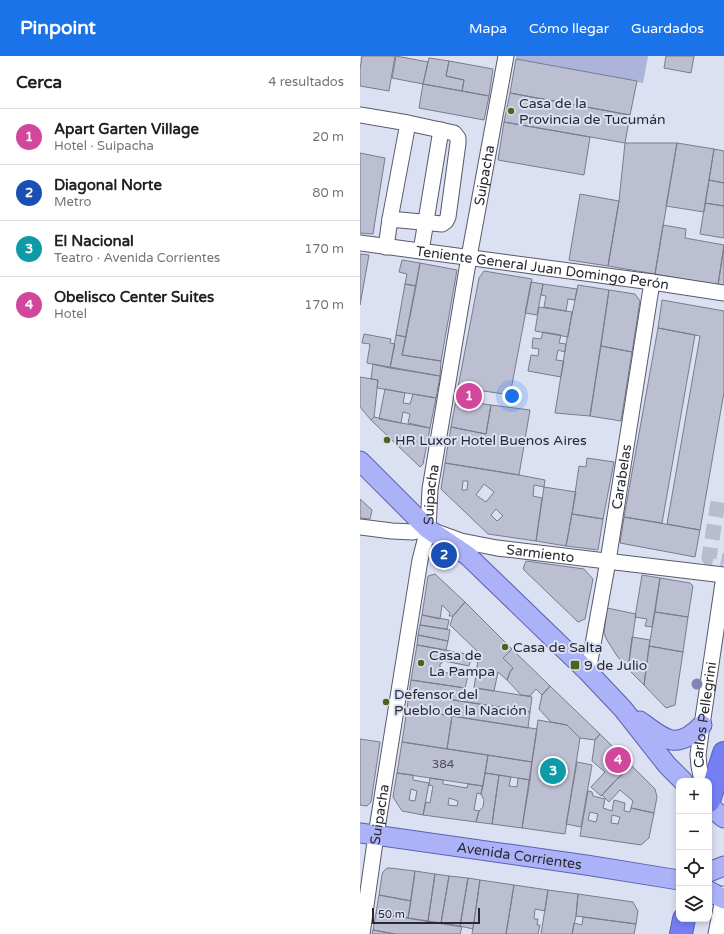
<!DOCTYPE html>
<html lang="es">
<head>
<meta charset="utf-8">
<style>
  :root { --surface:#fff; --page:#f2f2f2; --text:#202124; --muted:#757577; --line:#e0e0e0; --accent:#1a73e8 }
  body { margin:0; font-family:"Varela Round",sans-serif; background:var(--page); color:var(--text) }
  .controls { position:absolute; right:12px; bottom:12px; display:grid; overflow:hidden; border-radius:8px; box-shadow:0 2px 6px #0003 }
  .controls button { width:36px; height:36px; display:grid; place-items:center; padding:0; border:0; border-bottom:1px solid var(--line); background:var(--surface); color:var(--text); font:20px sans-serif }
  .scale { position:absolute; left:12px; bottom:10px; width:108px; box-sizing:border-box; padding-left:4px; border:2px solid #292a31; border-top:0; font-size:11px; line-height:14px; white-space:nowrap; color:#292a31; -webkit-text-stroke:3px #dce0f3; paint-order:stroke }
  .you { position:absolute; left:152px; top:340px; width:14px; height:14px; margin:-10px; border:3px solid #fff; border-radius:50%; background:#1a73e8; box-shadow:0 0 0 6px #1a73e833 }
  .badge { display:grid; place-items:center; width:26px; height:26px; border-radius:50%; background:var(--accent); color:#fff; font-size:13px; font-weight:700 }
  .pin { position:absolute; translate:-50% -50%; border:2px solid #fff; box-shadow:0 1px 4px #0006 }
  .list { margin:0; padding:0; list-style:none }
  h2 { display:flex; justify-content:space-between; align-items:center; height:52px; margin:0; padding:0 16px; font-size:17px }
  h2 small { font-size:13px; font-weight:400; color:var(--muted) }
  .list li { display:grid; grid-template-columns:26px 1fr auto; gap:12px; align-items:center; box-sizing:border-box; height:56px; padding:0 16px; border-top:1px solid var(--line) }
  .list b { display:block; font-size:15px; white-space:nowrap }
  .list p { margin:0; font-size:13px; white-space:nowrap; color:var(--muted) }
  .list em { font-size:13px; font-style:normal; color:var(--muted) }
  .icon { flex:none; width:22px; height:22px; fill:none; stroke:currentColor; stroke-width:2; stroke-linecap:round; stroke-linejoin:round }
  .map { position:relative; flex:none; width:364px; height:878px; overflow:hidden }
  header { display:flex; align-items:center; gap:24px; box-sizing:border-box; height:56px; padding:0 20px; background:var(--accent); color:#fff }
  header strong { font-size:19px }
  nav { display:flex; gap:22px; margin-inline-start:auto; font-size:14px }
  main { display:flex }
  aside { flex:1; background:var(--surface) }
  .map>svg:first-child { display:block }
</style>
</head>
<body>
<header>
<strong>Pinpoint</strong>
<nav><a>Mapa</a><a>Cómo llegar</a><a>Guardados</a></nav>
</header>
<main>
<aside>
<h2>Cerca<small>4 resultados</small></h2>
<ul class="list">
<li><span class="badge" style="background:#d1479c">1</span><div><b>Apart Garten Village</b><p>Hotel · Suipacha</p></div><em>20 m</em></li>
<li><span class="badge" style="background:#1a4fb4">2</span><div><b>Diagonal Norte</b><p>Metro</p></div><em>80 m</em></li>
<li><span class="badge" style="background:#0f9aa8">3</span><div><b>El Nacional</b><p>Teatro · Avenida Corrientes</p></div><em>170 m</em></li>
<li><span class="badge" style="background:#d1479c">4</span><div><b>Obelisco Center Suites</b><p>Hotel</p></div><em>170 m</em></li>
</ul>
</aside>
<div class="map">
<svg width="364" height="878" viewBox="0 0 364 878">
  <rect width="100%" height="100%" fill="#dce0f3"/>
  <path fill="#adb4dc" d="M156,0H288L283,27L156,3Z"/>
  <path fill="#bcbfd2" stroke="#797c8d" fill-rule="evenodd" d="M2,0H35L29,35L0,30V13Z
    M36,0L68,6L63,28L32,22Z
    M306,0H334L331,17L304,12Z
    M69,2L89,5L86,20L104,24L102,35L63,28Z
    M156,3L277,25L270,59L150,37Z
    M89,5L133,13L129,40L102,35L104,24L86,20Z
    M63,28L129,40L124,64L59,52Z
    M150,37L270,59L265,87L144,66Z
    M144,66L230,81L224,119L138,104Z
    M265,87H317L295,218L248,210L259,145Z
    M317,87L354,93L344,156L306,150Z
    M354,93L364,95V127L349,124Z
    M0,97L25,102L13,178L0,177Z
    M349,124L364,127V150L345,147Z
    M220,138L259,145L248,210L209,204Z
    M345,147L364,150V182L340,178Z
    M303,169L326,173L325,182L364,189L358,229L295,218Z
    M364,190V229H358Z
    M0,198L9,199L0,249Z
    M42,204L60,207L56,230L45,228L47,218L39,216Z
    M60,207L97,214L81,305L42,299Z
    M124,215L172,223L150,339L98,331L119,222Z
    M171,226L183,228L177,259L165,257Z
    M45,228L56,230L46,281L36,279Z
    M183,228L217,233L215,244L208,243L206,255L184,251L186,240L181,239Z
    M218,229L249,234L230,360L195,357L206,288Z
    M249,234L275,238L280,245L272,296L241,290Z
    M302,244L364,255V336L340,474L307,468L340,280L298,272Z
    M179,251L212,256L208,281L175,275Z
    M298,272L335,279L302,467L264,461Z
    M183,276L201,279L199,287L206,288L205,296L198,294L196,304L204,305L201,321L168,315L171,299L178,300L179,293L172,292L173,282L181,283Z
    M4,278L31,283L30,287L35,288L30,312L7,307L10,288L2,287Z
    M36,279L46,281L42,299L81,305L80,320L30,312Z
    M241,290L272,296L261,365L230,360Z
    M13,308L80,320L76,342L17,332L18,324L11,323Z
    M0,321L18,324L14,361L11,364L0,351Z
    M25,333L45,337L43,347L50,348L53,338L76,342L70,372L48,367L50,358L43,356L41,367L19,363Z
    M96,344L131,349L126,378L91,371Z
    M131,349L170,354L159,419L85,407L91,371L126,378Z
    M14,361L41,367L70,372L63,408L60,411L11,364Z
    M227,402L254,406L243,463L212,458L219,410L226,411Z
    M85,407L159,419L185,424L184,431L174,429L173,440L182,442L176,485L128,478L81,433ZM103,425H108L107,434H102ZM124,428L134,436L126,446L116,439ZM136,453L143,460L137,465L131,459Z
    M184,431L216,436L206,490L176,485Z
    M0,443L12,454L10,463L0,462Z
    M212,458L243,463L238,494L206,490Z
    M264,461L340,474L335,501L260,487Z
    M166,505L224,513L233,523L225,563L218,566L163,513Z
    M75,518L105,546L93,560H89L90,557L82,549L80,563L62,559L68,520Z
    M282,519L300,522L292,571L285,570L287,563L275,561Z
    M300,522L330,527L333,530L328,561L295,556Z
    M105,546L152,593L143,602L153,612L150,616L147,624L138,616L134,635L114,632L119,597L90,569L93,560Z
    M247,552L276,558L268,613L257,600L247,584L244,577Z
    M295,556L328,561L323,596L289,590Z
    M62,559L89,564L87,573L60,569Z
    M60,569L90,574L88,585L58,579Z
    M58,579L88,585L86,594L57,589Z
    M272,581L290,584L284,629L268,613Z
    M57,589L112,599L109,610L84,605L80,608V612L82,616L108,620L105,632L51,624Z
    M289,590L323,596L315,649L306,652L284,629Z
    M152,593L190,630L182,639L176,633L170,640L161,639L147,624L150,616L153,612L143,602Z
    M51,624L105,632L104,640L115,641L117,632L172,641L170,656L49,637Z
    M190,630L240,678L235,684L220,682L207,669L191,666L179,653L182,639Z
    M49,637L170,656L168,672L47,653Z
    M47,653L92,660L87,693L42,686Z
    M92,660L177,673L172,706L87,693Z
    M178,664L207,669L220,682L205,778L162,772Z
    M240,678L272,710L257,723L241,740L231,731L245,716L232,705L235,684Z
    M0,683L20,686L11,746L7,750L0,749Z
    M42,686L128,699L123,730L37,717Z
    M128,699L172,706L170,724L125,717Z
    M217,706L232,709L221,771L206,768Z
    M272,710L295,733L297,741L294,757L271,752L273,745L260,734L249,746L242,739L257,723Z
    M37,717L53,719V724L69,727L63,759L42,755L33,741ZM51,733L57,735L55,745L49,744Z
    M125,717L139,719L132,768L116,766L119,755L123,751L124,744L121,738Z
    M139,719L151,721L149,730L157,731L158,722L170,724L162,772L132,768Z
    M70,722L83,724V728L107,732L108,728L123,730L121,738L117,737L114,754L119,755L116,766L63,759L66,746L70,747L73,730L69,729ZM89,742L98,745L97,750L88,749Z
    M228,735L232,736L233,740L245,743L243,752L252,755L254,744L265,747L264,755L270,756L271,752L294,757L289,782L281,789L220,780ZM230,756L238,758L236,766L228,764ZM252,759L260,761L258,768L251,767Z
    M27,812H30L55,815L51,845L19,839L22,819L23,816Z
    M55,815L75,818L68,865L48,862Z
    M75,818L89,820L81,867L68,865Z
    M89,820L108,822L100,870L81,867Z
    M108,822L120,824L113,873L100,870Z
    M120,824L154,829L146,878H112Z
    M154,829L188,834L185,855L175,853L174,863H178L177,869H180L178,878H146Z
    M188,834L218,838L216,860L212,878H181Z
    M218,838L273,846L278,855L276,868L216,860Z
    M19,839L51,845L48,862L16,857Z
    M16,857L102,871L100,878H35L13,874Z
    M223,861L276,868L274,878H212L214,867L222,869Z
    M13,874L35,878H12Z"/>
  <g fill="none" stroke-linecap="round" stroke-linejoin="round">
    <path stroke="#b8bccc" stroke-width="15" stroke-dasharray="15 8" stroke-linecap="butt" d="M358,446L349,502L364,505"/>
    <defs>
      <g id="minor">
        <path d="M0,59L48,67L94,77L98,82V87L88,161L86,165L82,168L30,163L48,67"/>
        <path id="s1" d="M0,187L292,226L364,237"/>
        <path d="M26,191L30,163"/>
        <path d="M61,195L81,74"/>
        <path id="s2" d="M0,471L32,475L53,476L68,473L101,485L137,492L364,519"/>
        <path id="s3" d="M228,616L248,505L292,226"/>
        <path id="s4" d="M342,725L339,710L338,699L342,669L364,520"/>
        <path id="s5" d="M2,878L16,779L60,504L68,473L70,433L109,201L146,0"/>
        <path d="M356,878L364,838"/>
      </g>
      <g id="major">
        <path d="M0,405L68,473L108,500L228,616L263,653L307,709L323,725"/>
        <path d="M280,665C305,684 317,695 342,669"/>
        <path d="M349,750L364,762"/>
        <path id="s6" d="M0,777L226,809L319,824"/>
        <path d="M349,816L364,810"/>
        <path d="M349,835L364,843"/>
      </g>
      <path id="highway" d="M349,745L364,697
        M321,878L324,863"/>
    </defs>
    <use href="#minor" stroke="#575a6a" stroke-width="17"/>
    <use href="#major" stroke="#5a61af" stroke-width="21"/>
    <use href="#highway" stroke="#5a61af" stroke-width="24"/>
    <use href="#minor" stroke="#fff" stroke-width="15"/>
    <use href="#major" stroke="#acb2f8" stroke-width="19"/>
    <use href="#highway" stroke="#757ef3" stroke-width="22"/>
  </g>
  <circle fill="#8083b5" cx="337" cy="628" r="5.5"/>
  <g fill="#4b6618" stroke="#dce0f3" stroke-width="1.5">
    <circle cx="151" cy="55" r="4"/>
    <circle cx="27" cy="384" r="4"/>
    <circle cx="145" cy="591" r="4"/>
    <circle cx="61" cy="607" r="4"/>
    <rect x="210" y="604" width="10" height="10" rx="2"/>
    <circle cx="26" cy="646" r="4"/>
  </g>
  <g text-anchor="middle" stroke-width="4" stroke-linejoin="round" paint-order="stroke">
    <g font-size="12" fill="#4e4f59">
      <text x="83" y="712">384</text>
    </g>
    <g font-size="14" fill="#292a31" stroke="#dce0f3" text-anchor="start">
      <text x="159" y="52">Casa de la<tspan x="159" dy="16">Provincia de Tucumán</tspan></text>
      <text x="35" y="389">HR Luxor Hotel Buenos Aires</text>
      <text x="153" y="596">Casa de Salta</text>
      <text x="69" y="604">Casa de<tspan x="69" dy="16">La Pampa</tspan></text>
      <text x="224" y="614">9 de Julio</text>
      <text x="34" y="643">Defensor del<tspan x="34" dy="16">Pueblo de la Nación</tspan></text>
    </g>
    <g font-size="14" fill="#292a31" stroke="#dce0f3">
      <text dy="5" stroke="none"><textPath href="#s5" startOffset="769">Suipacha</textPath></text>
      <text dy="5" stroke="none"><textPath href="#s1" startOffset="184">Teniente General Juan Domingo Perón</textPath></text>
      <text dy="5" stroke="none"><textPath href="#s3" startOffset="198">Carabelas</textPath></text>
      <text dy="5" stroke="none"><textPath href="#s5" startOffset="445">Suipacha</textPath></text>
      <text dy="5" stroke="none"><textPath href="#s2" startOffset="184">Sarmiento</textPath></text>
      <text dy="5" stroke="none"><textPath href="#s4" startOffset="67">Carlos Pellegrini</textPath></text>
      <text dy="5" stroke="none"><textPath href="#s5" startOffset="121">Suipacha</textPath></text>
      <text dy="5" stroke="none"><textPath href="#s6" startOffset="161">Avenida Corrientes</textPath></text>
    </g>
  </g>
</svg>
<div class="controls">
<button>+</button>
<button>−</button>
<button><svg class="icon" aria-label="locate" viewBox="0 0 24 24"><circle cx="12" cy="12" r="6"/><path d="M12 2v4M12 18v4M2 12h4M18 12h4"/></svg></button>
<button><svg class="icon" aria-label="layers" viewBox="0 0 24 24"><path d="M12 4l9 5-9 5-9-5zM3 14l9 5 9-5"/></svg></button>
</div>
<div class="scale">50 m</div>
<div class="you"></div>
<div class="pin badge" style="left:109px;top:340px;background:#d1479c">1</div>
<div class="pin badge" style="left:84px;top:499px;background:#1a4fb4">2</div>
<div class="pin badge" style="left:193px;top:715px;background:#0f9aa8">3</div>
<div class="pin badge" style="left:258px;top:704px;background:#d1479c">4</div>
</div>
</main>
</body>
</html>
